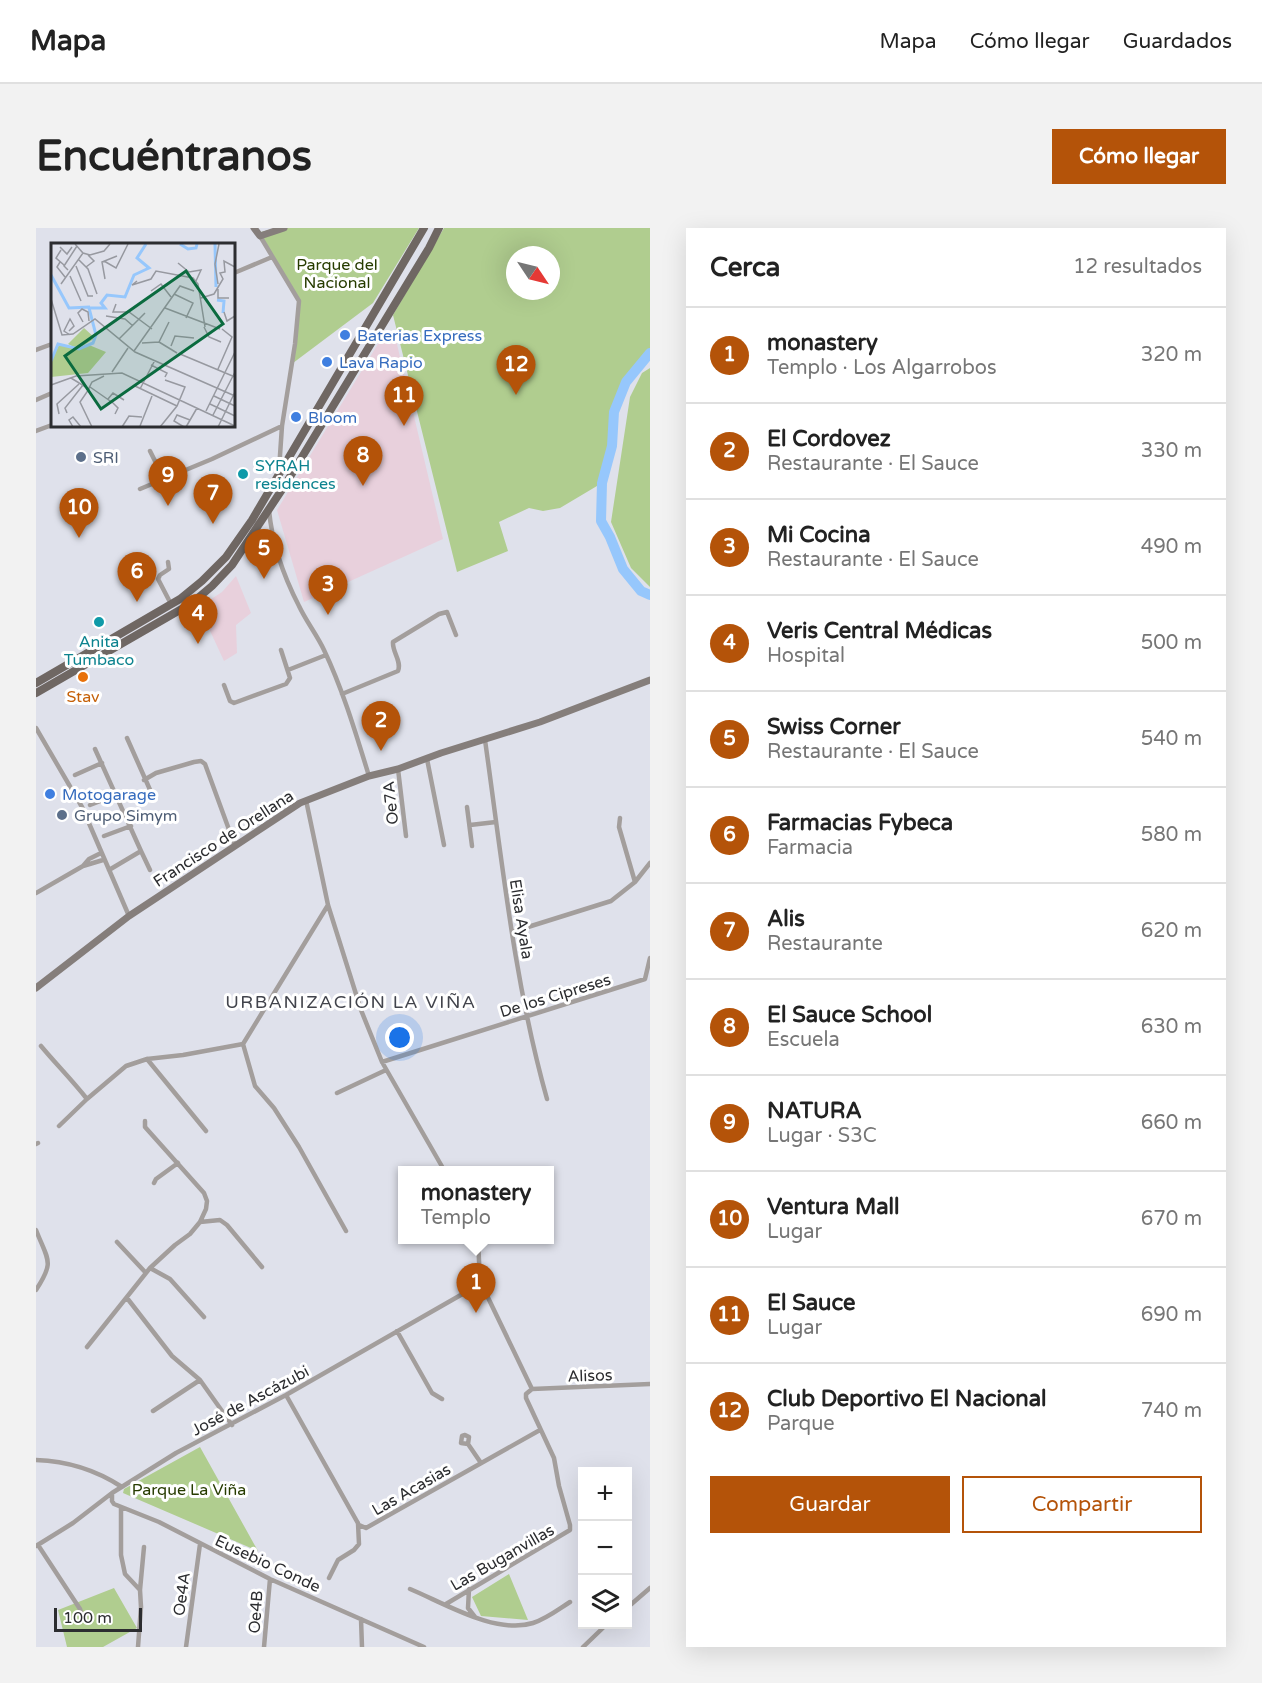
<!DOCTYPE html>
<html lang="es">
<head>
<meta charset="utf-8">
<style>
  :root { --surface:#fff; --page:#f2f2f2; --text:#222; --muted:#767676; --line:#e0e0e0; --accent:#b45309 }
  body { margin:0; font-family:"Varela Round",sans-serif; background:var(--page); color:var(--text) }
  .controls { position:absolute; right:18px; bottom:18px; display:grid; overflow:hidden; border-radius:0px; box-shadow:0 6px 24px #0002 }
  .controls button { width:54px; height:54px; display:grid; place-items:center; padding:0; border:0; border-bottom:2px solid var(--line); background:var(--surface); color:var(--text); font:30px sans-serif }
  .compass { position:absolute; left:470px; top:18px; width:54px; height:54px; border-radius:50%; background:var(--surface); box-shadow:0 6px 24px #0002; rotate:125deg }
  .scale { position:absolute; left:18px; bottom:15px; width:88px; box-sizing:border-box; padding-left:6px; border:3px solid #2c2d30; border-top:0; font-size:16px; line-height:21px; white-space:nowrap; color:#2c2d30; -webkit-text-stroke:4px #fff; paint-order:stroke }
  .you { position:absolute; left:364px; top:810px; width:21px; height:21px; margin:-15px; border:4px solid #fff; border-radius:50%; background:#1a73e8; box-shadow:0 0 0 9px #1a73e833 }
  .badge { display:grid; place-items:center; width:39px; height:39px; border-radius:50%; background:var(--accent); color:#fff; font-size:20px; font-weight:700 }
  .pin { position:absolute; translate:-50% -50px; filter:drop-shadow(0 2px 3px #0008) }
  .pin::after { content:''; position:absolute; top:32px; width:21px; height:18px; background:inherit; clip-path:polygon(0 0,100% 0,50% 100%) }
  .popup { position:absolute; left:362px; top:938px; width:156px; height:78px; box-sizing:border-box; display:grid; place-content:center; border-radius:0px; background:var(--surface); filter:drop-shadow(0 2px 4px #0005); font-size:20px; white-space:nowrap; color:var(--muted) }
  .popup b { font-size:22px; color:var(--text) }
  .popup::after { content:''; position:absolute; left:50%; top:100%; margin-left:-12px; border:12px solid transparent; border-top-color:var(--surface) }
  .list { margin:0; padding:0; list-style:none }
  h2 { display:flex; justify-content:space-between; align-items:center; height:78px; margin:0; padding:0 24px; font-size:26px }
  h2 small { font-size:20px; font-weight:400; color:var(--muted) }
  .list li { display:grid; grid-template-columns:39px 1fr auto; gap:18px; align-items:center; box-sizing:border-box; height:96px; padding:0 24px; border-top:2px solid var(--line) }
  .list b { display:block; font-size:22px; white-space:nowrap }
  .list p { margin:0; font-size:20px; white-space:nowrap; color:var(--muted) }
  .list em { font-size:20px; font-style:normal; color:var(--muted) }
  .actions { display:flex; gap:12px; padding:18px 24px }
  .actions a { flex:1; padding:14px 0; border:2px solid var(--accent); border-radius:0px; text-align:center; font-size:21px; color:var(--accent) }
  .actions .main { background:var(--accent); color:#fff }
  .icon { flex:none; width:33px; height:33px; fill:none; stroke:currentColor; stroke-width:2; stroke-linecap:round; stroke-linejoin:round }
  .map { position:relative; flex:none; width:614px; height:1419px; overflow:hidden; border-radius:0px }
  header { display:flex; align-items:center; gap:36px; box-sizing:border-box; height:84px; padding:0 30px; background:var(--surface); border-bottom:2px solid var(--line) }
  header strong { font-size:28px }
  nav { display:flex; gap:33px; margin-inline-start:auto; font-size:21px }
  .intro { display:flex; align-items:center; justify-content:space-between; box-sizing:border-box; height:144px; padding:0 36px }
  h1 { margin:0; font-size:42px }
  .button { padding:15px 27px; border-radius:0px; background:var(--accent); color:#fff; font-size:21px; font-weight:700 }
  main { display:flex; gap:36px; padding:0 36px }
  aside { flex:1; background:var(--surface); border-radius:0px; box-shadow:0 6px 24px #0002 }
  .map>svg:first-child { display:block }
</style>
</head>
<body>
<header>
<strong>Mapa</strong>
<nav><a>Mapa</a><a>Cómo llegar</a><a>Guardados</a></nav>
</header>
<div class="intro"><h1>Encuéntranos</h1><a class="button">Cómo llegar</a></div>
<main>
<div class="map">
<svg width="614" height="1419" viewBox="0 0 614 1419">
  <rect width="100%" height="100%" fill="#dfe1eb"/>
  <path fill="#e8d0dc" d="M345,111L360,112L407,311L268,374L241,282Z
    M200,348L215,385L200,397L201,425L188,433L163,379L186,364Z"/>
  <path fill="#b0cd8f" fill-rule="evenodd" d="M241,0H383L337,75L257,135L264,73L221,5Z
    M408,0H614V125L590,154L578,184L576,218L566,255L524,280L507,283L493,280L463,294L472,323L421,344L357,87ZM479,27H515V63H479Z
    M614,140V359L595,340L575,294L594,169L606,145Z
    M164,1219L222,1323L87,1265L88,1261Z
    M473,1346L492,1392L445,1388L436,1369Z
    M78,1360L101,1400L67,1419H31L22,1382Z"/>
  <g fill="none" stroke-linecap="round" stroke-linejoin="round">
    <path stroke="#96c7fc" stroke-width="10" d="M614,125L590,154L578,184L576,218L566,255L565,293L574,309L587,341L605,363L614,367"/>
    <path stroke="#a39e9c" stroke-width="4.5" d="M224,8L263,73L259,116L246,198L243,242
      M198,45L236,29
      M0,122L16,116
      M0,172L16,165
      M0,203L16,197
      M114,223L128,251
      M104,261L176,231L246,198
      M233,282C236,315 248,349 263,378C270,393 281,407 288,422C307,462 320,506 333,548
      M132,334L133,341L124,347L122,351L135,376
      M252,442L290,427
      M188,457L194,473L198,475L250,456L254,450L245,422
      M306,466L362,443C366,433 356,424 357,414L403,386L411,384L420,407
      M0,500L46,579L93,688
      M91,510L115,564
      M449,512C466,632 478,754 511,871
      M59,521L105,623L73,642
      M391,531L408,617
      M362,541L370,608
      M39,547L66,535
      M108,552L120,545L158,534L165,533L169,536L199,618
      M270,572L292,677L325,782L346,834L408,942
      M54,577L80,567
      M431,579L436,618
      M584,590L583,599L599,654
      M434,597L460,594
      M68,608L95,598
      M105,623L114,642
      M47,638L53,631L65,625
      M0,665L47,638L67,632
      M292,677L207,816L219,858L238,880L263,919L310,1003
      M476,704L575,673L599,654L614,635
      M5,818C20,836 36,852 51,871
      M111,831L170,903
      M346,834L609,751L614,730
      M301,865L350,842
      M23,898L51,871L90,838L111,831L147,827L207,816
      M0,916L2,915
      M118,955L120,951L142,935
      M164,994L184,992L191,997L226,1039
      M0,1002C12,1033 19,1033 0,1062
      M442,1012L444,1053L496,1161
      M81,1014L110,1045
      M114,1040L134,1051L168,1089
      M91,1070L136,1128L164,1152L196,1197
      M361,1103L396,1165L406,1171
      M51,1119L114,1040L139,1017L154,1006L164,994L170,981L171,973L168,965L109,899V893
      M496,1161L614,1156
      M250,1167L323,1297L330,1300L504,1202
      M117,1183L164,1152
      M432,1216L425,1215L426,1208L429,1207L433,1209L432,1216L445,1235
      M0,1232C31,1233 60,1242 86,1259
      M76,1265V1273L78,1276L123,1294L234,1351L388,1419
      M85,1280V1327L89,1346L104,1362L105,1379L102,1419
      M2,1317L44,1381L47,1391
      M0,1318L37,1295L76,1265L140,1225L250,1167L437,1060L444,1053
      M293,1350L302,1332L318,1322L323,1316L322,1295
      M374,1361C408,1375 460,1407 497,1395C510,1391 523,1381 534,1374
      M433,1361L432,1380L439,1389
      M104,1362L108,1319
      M410,1376L534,1302V1297L523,1258L518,1230L490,1170V1166L496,1161
      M592,1379L614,1360
      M325,1391L326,1419
      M150,1419L164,1316
      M228,1419L234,1351
      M547,1419L571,1396"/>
    <path stroke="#857e7b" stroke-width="7" d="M218,0L224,8L248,0
      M0,760L93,688L264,575L333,548L362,541L405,525L504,494L614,452"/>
    <path stroke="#6f6763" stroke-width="8" d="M0,455L144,371L166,353L190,329L216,292L388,0
      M0,465L156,375L176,358L196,337L249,257L393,20L403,0"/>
  </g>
  <g fill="#3f7fe0" stroke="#fff" stroke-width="2">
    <circle cx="309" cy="107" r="6"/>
    <circle cx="291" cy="134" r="6"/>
    <circle cx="260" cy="189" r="6"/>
    <circle cx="14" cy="566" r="6"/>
  </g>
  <g fill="#5c6f8a" stroke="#fff" stroke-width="2">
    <circle cx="45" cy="229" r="6"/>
    <circle cx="26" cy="587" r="6"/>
  </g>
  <g fill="#0f9aa8" stroke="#fff" stroke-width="2">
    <circle cx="207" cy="246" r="6"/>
    <circle cx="63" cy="394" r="6"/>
  </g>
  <circle fill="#e8710a" stroke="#fff" stroke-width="2" cx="47" cy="449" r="6"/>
  <g text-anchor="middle" stroke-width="6" stroke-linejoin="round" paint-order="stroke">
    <g font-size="16" fill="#273c00" stroke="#fff">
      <text x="301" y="42">Parque del<tspan x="301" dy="18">Nacional</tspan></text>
      <text x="153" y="1267">Parque La Viña</text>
    </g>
    <g font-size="16" fill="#366cbe" stroke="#fff" text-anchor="start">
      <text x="321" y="113">Baterias Express</text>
      <text x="303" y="140">Lava Rapio</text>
      <text x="272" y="195">Bloom</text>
      <text x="26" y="572">Motogarage</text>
    </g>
    <g font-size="16" fill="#4e5e75" stroke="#fff" text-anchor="start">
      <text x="57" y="235">SRI</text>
      <text x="38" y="593">Grupo Simym</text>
    </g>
    <g font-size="16" fill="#0d838f" stroke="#fff" text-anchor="start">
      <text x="219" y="243">SYRAH<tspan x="219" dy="18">residences</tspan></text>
      <text x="63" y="419" text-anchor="middle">Anita<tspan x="63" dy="18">Tumbaco</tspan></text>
    </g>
    <g font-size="16" fill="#c56008" stroke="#fff">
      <text x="47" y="474">Stav</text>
    </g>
    <g font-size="16" fill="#2c2d30" stroke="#fff">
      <text transform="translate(354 575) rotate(-96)" y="6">Oe7A</text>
      <text transform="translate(187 610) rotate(-33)" y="6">Francisco de Orellana</text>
      <text transform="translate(486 691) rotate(81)" y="6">Elisa Ayala</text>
      <text transform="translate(519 767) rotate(-17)" y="6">De los Cipreses</text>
      <text transform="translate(554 1147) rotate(-2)" y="6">Alisos</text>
      <text transform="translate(214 1172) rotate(-28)" y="6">José de Ascázubi</text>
      <text transform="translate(375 1261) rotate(-30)" y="6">Las Acasias</text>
      <text transform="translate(466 1329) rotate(-30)" y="6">Las Buganvillas</text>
      <text transform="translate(232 1335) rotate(25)" y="6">Eusebio Conde</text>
      <text transform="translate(145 1366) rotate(-82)" y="6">Oe4A</text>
      <text transform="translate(219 1384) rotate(-86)" y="6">Oe4B</text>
    </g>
    <g font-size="18" letter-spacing="1.5" fill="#42444c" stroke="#fff">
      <text x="315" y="780">URBANIZACIÓN LA VIÑA</text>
    </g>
  </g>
  <g transform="translate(15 15)">
    <rect width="184" height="184" fill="#dfe1eb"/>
    <path d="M33,85L44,95L27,106L38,102L55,109L37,130L0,134V118L8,102L27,106L17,101Z" fill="#b0cd8f"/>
    <path fill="none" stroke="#96c7fc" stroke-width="3" d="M129,1L137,6L145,5L146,1M164,1L165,44M0,32L18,65L39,64M166,57L173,58L172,70M0,118L7,101L28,106L42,100L45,92L38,65H54L50,60L56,52L74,54L83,32L98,25L86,15L95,1"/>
    <path fill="none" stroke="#9799a0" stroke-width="1.5" d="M24,1L32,10L39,12L53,8L59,1M9,4L16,11L21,4M10,7L5,15L13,22M28,17L37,26L46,51M53,18L65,25L77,1M9,19L6,24L14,34M127,20L138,29L150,27L145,38M25,23L37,53H42M35,24L43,18L37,12M17,27L13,23L26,3M19,33L30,58M54,36L51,19L66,13M86,38L81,42L100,36L105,28L142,35L147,41L154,84M10,41L32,10M167,41L164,21L168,1M167,46V55H178M100,48L110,41L120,54M123,51L142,60L135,75M150,55L163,51L172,36L169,30L174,29L173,18L184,24M0,56L11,92L22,91L44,76L84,109L184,153M65,61L62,69H78L101,86M114,65L169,86M173,69L176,78L184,73M55,73L74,76L82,83M32,79L27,70L31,66L37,69L38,78M153,84L158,94L170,99M18,88L23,83L19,76L13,88L19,92M68,96L94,70M108,99L126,110M91,100L108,99L118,79M120,103L124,93L143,95M83,108L129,43L143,48M129,111L184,134M100,122L116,130L114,134M167,126L181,94L171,86M61,129L77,105M20,135L38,146L29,159L41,184M0,142L25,133L71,130L184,183M84,143L126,163M39,144L62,160L67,165L64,171M38,145L41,139L53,133M89,146L104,117M163,153L184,163M57,156L62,150L73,157M159,161L184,173M155,168L184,109M16,170L14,165L32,142M8,171L6,161L28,141M162,172L184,129M89,183L101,153M22,184L18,177L22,174L30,184M71,184L78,173L91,174M109,184L126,163L134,144L114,137M133,184L123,178L126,172L139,177M135,184L146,165M167,184L184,149"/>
    <path fill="#0b6b3f" fill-opacity="0.15" stroke="#0b6b3f" stroke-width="3" d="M135,28L172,81L50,166L14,113Z"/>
    <rect width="184" height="184" fill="none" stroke="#2c2d30" stroke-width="3"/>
  </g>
</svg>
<div class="controls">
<button>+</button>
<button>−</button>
<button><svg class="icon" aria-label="layers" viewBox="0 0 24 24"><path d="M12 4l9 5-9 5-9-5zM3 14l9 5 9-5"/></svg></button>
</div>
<svg class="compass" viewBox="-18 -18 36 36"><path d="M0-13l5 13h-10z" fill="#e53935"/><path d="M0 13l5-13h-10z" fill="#767676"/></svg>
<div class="scale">100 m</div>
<div class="you"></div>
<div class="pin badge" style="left:440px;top:1085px">1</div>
<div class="popup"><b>monastery</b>Templo</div>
<div class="pin badge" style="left:345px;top:523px">2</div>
<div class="pin badge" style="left:292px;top:387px">3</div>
<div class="pin badge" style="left:162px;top:416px">4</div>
<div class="pin badge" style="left:228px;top:351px">5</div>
<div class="pin badge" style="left:101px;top:374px">6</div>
<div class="pin badge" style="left:177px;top:296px">7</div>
<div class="pin badge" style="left:327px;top:258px">8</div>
<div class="pin badge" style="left:132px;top:278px">9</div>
<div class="pin badge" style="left:43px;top:310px">10</div>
<div class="pin badge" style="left:368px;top:198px">11</div>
<div class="pin badge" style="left:480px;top:167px">12</div>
</div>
<aside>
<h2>Cerca<small>12 resultados</small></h2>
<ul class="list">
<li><span class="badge">1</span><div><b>monastery</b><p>Templo · Los Algarrobos</p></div><em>320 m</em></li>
<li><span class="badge">2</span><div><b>El Cordovez</b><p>Restaurante · El Sauce</p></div><em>330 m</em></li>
<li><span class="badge">3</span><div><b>Mi Cocina</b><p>Restaurante · El Sauce</p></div><em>490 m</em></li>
<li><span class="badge">4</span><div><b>Veris Central Médicas</b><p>Hospital</p></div><em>500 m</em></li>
<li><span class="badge">5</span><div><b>Swiss Corner</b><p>Restaurante · El Sauce</p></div><em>540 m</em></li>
<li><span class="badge">6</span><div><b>Farmacias Fybeca</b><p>Farmacia</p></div><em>580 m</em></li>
<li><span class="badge">7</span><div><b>Alis</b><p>Restaurante</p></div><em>620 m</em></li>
<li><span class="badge">8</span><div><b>El Sauce School</b><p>Escuela</p></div><em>630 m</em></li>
<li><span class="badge">9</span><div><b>NATURA</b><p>Lugar · S3C</p></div><em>660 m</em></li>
<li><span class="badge">10</span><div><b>Ventura Mall</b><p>Lugar</p></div><em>670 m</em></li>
<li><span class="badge">11</span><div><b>El Sauce</b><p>Lugar</p></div><em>690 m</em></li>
<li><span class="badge">12</span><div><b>Club Deportivo El Nacional</b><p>Parque</p></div><em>740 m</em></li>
</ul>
<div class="actions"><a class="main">Guardar</a><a>Compartir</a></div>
</aside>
</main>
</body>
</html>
